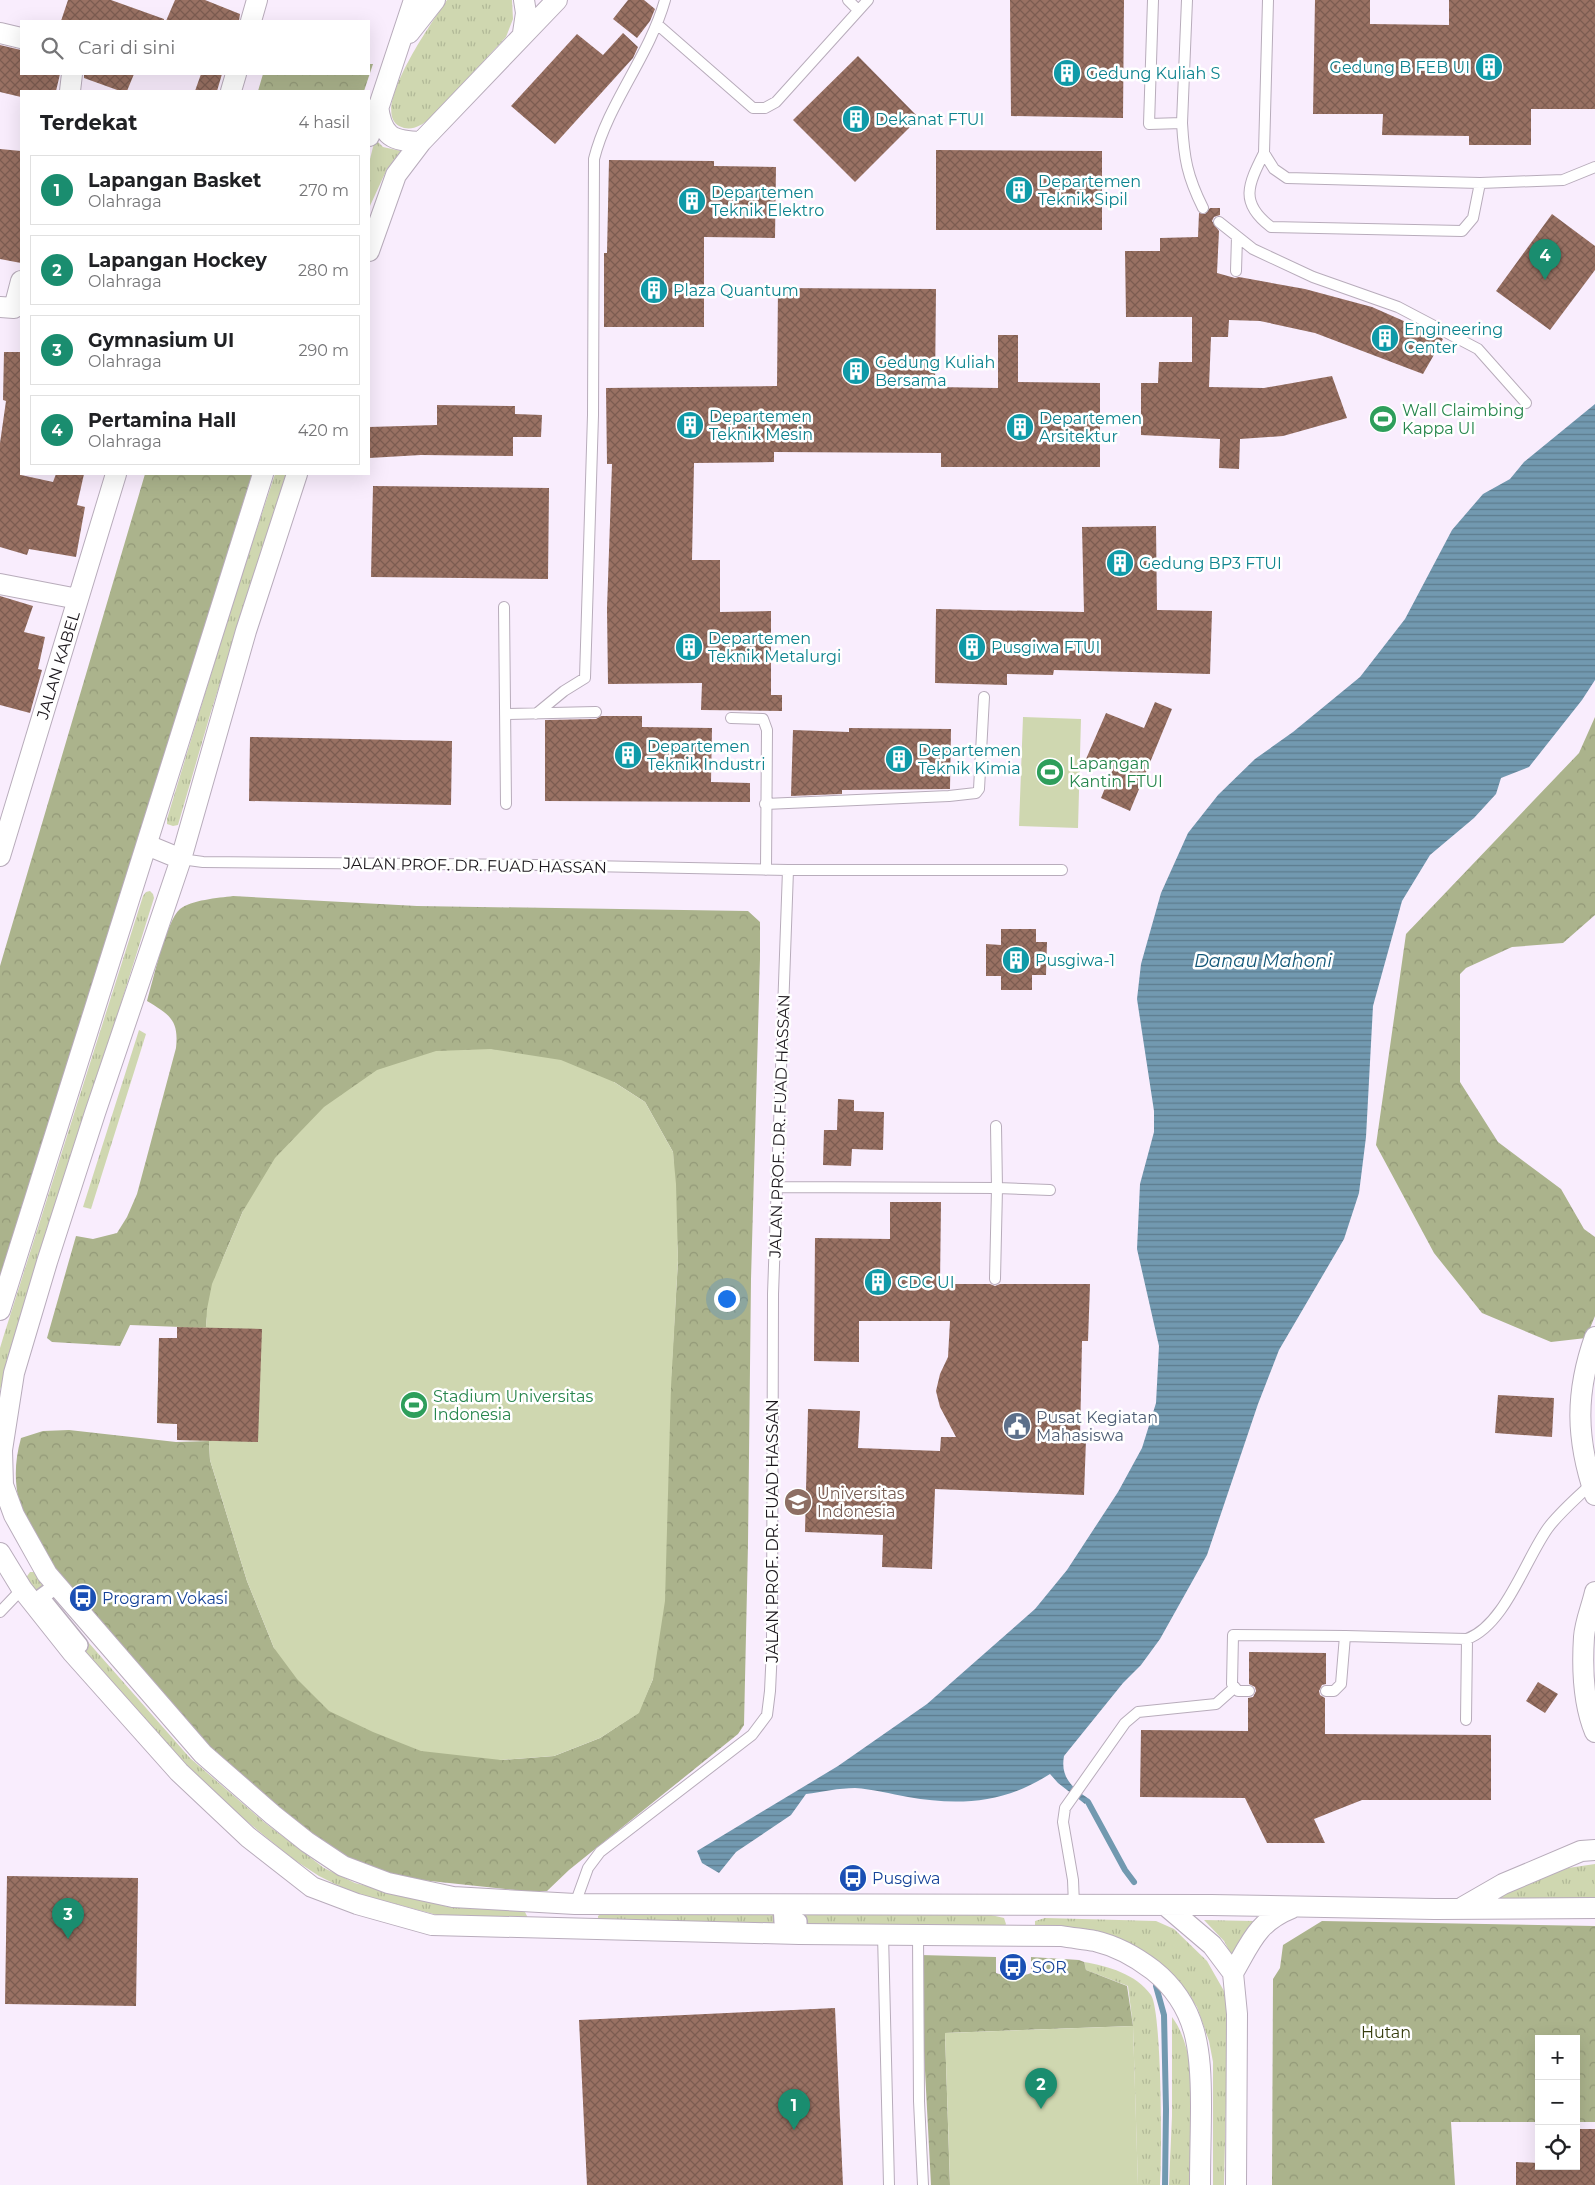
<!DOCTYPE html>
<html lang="id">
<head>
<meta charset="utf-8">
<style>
  :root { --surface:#fff; --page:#f6f6f6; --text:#202124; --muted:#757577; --line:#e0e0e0; --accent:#1a8d6f }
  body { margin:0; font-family:Montserrat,sans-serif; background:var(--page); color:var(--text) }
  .controls { position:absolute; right:15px; bottom:15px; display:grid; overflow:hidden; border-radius:0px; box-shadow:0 5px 20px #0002 }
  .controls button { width:45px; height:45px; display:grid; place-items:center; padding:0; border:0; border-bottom:1px solid var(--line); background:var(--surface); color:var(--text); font:25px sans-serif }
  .you { position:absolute; left:726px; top:1298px; width:18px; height:18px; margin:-12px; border:4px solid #fff; border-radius:50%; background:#1a73e8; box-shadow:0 0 0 8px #1a73e833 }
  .badge { display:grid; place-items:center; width:32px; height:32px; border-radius:50%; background:var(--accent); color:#fff; font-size:16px; font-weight:700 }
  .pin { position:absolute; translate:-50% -41px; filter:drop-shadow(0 1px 2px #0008) }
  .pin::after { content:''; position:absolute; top:26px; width:18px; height:15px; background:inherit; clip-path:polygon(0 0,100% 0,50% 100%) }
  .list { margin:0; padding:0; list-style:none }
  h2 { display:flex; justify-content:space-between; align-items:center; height:65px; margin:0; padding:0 20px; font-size:21px }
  h2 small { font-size:16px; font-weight:400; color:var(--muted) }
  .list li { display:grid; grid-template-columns:32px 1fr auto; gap:15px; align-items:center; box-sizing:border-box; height:70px; margin:0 10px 10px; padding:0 10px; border:1px solid var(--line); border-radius:0px }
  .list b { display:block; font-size:19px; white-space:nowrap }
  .list p { margin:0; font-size:16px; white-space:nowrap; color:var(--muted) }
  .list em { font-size:16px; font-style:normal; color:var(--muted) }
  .icon { flex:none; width:28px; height:28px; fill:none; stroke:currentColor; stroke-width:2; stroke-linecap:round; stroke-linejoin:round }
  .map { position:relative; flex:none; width:1595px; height:2185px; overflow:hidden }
  .search { position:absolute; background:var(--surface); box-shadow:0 5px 20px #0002; left:20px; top:20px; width:350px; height:55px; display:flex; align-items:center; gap:12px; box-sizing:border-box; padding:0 18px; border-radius:0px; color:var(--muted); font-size:19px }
  .panel { position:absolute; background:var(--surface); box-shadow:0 5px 20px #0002; left:20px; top:90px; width:350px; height:385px; border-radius:0px }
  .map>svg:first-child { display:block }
</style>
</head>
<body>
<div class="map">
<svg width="1595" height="2185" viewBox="0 0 1595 2185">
  <defs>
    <pattern id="grass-tufts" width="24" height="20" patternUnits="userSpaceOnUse" patternTransform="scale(1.25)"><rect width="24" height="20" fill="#cfd7b0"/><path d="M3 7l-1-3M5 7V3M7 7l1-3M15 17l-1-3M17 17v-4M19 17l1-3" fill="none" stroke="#b1b897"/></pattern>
    <pattern id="forest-crowns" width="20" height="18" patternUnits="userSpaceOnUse" patternTransform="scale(1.25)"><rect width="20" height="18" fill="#abb38c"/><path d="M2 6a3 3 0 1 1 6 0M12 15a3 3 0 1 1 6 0" fill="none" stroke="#939978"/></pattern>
    <pattern id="water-rules" width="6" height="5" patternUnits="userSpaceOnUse" patternTransform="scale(1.25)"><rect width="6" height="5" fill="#7299b0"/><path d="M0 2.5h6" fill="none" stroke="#5d7c8e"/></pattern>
    <pattern id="building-cross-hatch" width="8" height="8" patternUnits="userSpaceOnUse" patternTransform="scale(1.25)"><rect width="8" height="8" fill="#997163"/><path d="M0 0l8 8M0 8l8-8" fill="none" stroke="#7c5c51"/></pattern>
  </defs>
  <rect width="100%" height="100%" fill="#f9edfd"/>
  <path fill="url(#grass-tufts)" d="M447,0H512L513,19L506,37L430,119C420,126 411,132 399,126C369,110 435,18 447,0Z
    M375,139L383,147L401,151L387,169L369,208V163Z
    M275,474H286L210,715L178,825L173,826L167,824V819L235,595Z
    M150,891L153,894L154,898L0,1390V1348L3,1338L143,896L146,892Z
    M139,1030L146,1034L91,1209L83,1207Z
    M30,1572H34L49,1596L81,1634L190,1758L264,1822L324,1868L355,1883L437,1904L449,1907L520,1910L525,1912L528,1918L437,1915L351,1892L319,1876L293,1859L223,1802L184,1766L131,1708L25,1579Z
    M1595,1864V1900H1485L1568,1868Z
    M602,1913L991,1915L1004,1918L1006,1924L1004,1928L598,1921V1916Z
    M1045,1918L1156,1921L1174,1929L1207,1961L1224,1991L1228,2013L1224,2185H1213V2062L1209,2041L1197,2007L1182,1985L1163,1966L1038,1929L1035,1926V1921Z
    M1204,1920L1254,1921L1232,1956L1224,1941Z
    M1084,1962C1108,1966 1136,1974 1151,1995C1162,2012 1162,2157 1160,2185H1138L1133,2026L1128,1986L1086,1970Z
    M1172,2017C1202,2057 1191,2136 1191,2185H1169L1172,2116Z"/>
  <path fill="url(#forest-crowns)" d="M369,64H373L364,91H258L263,74H369Z
    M145,474H252L0,1281V966Z
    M1595,717V915L1563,943L1512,947L1466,968L1460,974V1082L1498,1142L1561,1189L1584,1229L1595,1237V1316L1586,1338L1551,1342L1482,1313L1434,1253L1376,1145L1406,934L1579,753Z
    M233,896L417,906L748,911L760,922V959L751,1279L748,1544L744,1725L738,1734L569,1870L547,1891H525L402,1878L365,1867L332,1848L266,1799L195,1737L85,1614L93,1606L77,1586L67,1593C35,1543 3,1502 21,1438L43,1431L69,1430L176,1442L209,1441L210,1460L247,1581L274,1648L501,1760L554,1756L600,1738L638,1713L653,1679L678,1260L673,1152L645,1102L614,1082L243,1211C227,1250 208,1286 206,1328L130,1325L120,1346L52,1342L47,1338L76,1236L93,1239L117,1233L127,1217L137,1194L176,1048C179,1020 170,1015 147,1001C153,981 166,921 180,909C191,900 218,898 233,896Z
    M1322,1921L1595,1926V2122H1576V2039H1539V2122H1451L1455,2185H1272L1273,1979L1280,1968L1283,1945Z
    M920,1955L996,1957V1973C1006,1977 1021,1977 1031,1973V1957L1079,1960L1084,1962L1086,1970L1127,1986L1133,2026L945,2033L950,2185H931L922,2013Z"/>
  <path fill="#cfd7b0" d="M1023,717L1081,719L1078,828L1019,826Z
    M491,1049L561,1060L614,1082L645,1102L673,1152L676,1184L678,1260L671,1387L665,1601L653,1679L639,1713L600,1738L554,1756L501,1760L421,1751L373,1732L329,1711L297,1679L274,1648L247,1581L210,1460L209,1441L177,1440V1424L157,1423L159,1338H177V1327H206L207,1309L212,1284L243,1211L275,1158L324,1107L377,1070L436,1051Z
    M1133,2026L1138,2185H950L945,2033Z"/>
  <path fill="url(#water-rules)" d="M1595,404V680L1582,700L1529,767L1501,778L1496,794L1474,818L1430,855L1402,901L1373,1006L1366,1137L1359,1193L1344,1239L1279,1350L1258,1404L1207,1555L1160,1639L1141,1665L1123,1683L1064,1756C1060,1778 1073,1788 1089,1799L1085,1804L1058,1783L1050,1774C1005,1803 960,1806 908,1797C891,1794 872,1789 855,1788C839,1788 822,1792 806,1794L791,1815L736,1852L719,1873L702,1863L697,1851L838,1766L927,1704L1035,1609L1067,1570L1118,1492L1142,1448L1156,1403L1159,1346L1137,1249L1140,1184L1154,1132V1111L1137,999L1141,964L1161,893L1188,833L1218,795L1255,759L1293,732L1360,677L1405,619L1452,530L1483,494L1510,479L1524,462Z"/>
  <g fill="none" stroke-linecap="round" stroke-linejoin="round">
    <path stroke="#7299b0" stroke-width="6" d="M1088,1802L1125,1870L1134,1882
      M1156,1986L1164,2015L1166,2109L1165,2185"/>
  </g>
  <path fill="url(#building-cross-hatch)" d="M68,0H111L164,19V21H61Z
    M175,0H205L240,14L239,21H166Z
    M628,0H644L655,9L650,21L637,38L613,19Z
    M1010,0H1124L1123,118L1011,116Z
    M1315,0H1370V24L1449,25V0H1595V109H1531V145H1469V136L1382,135L1383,114H1313Z
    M623,33L638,47L633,58L555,144L511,106L577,34L603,55Z
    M0,45L21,50V74H60L56,91H21V97L0,92Z
    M858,56L919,118L855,182L793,120Z
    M84,74H134L127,91H120L84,78Z
    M201,74H222L217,91H195Z
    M0,149L21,151V263L0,259Z
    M936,150L1102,151V230H936Z
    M609,160L714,161V166L776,167L775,238L704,237V327H604V253H607Z
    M1210,208H1220V215L1214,217L1212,221L1219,231L1217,273L1235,278L1239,277L1305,289L1372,307L1440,337L1443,339L1423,374L1315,333L1260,321L1229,320L1228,337H1211L1209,387L1264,388L1332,376L1347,418L1283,436L1240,439L1239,469L1219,468L1220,439L1141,435V383H1158L1159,362H1192V317H1126L1125,251H1160V238L1198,237L1199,213L1205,214Z
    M1552,214L1595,246V270L1550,330L1496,291Z
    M778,288L936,289L935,387L998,388V335H1018V382L1100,383V467H941V453L774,452V462L694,463L692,560H720V612L771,611V695H782V711L701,710L702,683L608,684L607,609L612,464H607L606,388L777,386Z
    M4,352H21V475L53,482L56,474H84L77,505L85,507L76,557L29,549L27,555L0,547V443L6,401L3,400Z
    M437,405L515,406V414L542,415L541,437H513V456L421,455L369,458V427L437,425Z
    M373,486L549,488L548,579L371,577Z
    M1156,526L1157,610L1212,611L1210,674L1054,670L1053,675L1007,674V685L935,683L936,609L1084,612L1082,527Z
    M0,596L33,606L24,632L45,637L38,669L42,670L30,713L0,705Z
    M1155,702L1172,709L1130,811L1101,798L1112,771L1086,759L1106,713L1144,728Z
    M601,716H642V727L712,728L711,782L750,783V802L545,801V720L596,719Z
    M849,728L951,729L950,789L842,790V794L791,796L793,730L849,732Z
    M250,737L452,741L451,805L249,801Z
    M1001,929H1036V942H1047L1046,975H1032V990H1001V976H986V944L1001,945Z
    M838,1099L854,1100V1111L884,1112L883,1150L852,1149L851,1166L823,1165L824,1130H837Z
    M890,1202H941L940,1284H990L995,1286L1000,1284H1090L1088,1341H1082L1080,1438L1086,1439L1084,1495L935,1489L932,1569L882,1567L883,1535L805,1532L808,1409L860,1411L858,1448L940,1451L941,1437H956L940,1407L936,1391L940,1374L948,1357L950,1321H859V1362L814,1361L815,1238L890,1239Z
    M177,1327L262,1329L258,1442L177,1440V1424L157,1423L159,1338H177Z
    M1498,1395L1554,1398L1552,1437L1495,1433Z
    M1249,1652L1326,1653V1684L1322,1685L1319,1691L1320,1695L1325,1698V1734L1491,1735V1800H1362L1314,1819L1325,1843H1267L1245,1798L1140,1797L1141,1730L1248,1731V1698L1253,1697L1256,1691L1255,1687L1249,1684Z
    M1538,1682L1558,1694L1545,1713L1526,1701Z
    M7,1876L138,1878L136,2006L5,2004Z
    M835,2008L843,2185H587L579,2020Z
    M1576,2129H1595V2185H1516V2162L1539,2163V2166H1576Z"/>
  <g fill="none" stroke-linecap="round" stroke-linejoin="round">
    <defs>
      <path id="service" d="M848,0L858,10
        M1153,0L1149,124L1182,123C1184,158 1187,176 1203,208
        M1268,0L1264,153L1274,169L1287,178L1480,183L1563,180L1595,167
        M658,25L753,108H765L776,102L868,0
        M1182,123L1187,0
        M1264,153C1248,185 1239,203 1271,227L1462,231L1473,218L1480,183
        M1219,222L1253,249L1313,277L1398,307L1478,349L1526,403
        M1236,271L1237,237
        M504,607L506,804
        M505,714L596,712
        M536,714L564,691L585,678L593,415L594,159C608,103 649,57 665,0
        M731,718L763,719L767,730L766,870
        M765,804L949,796L976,793L979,789L984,697
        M181,859L203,862L538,865L788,870L773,1294L772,1648L770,1691L767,1715L752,1735L600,1852L588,1868L575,1904
        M788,870H1062
        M778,1187L997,1188L996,1126
        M995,1279L997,1188L1050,1190
        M0,1612L22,1589
        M1345,1636L1467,1639C1505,1625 1525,1560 1548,1528C1560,1512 1577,1498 1591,1484
        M1249,1691H1238L1232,1684L1233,1635L1345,1636L1341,1684L1334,1691H1326
        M1466,1720L1467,1639
        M1074,1905L1073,1880L1063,1822L1065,1808L1125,1723L1138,1712L1216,1704L1234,1688
        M883,1934L889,2185
        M918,1934L919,2101L923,2185"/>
      <path id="pedestrian" d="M56,1586L41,1597L80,1645L72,1652
        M781,1904L782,1922L799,1921V1934"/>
      <path id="minor" d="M251,21L257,0
        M0,33L21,38
        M409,33L435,0
        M523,33L526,13L524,0
        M70,91L72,74
        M231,91L236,74
        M378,106C382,137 392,141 421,142
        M369,136L414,0
        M369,251L396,175L421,142L557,0
        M0,307L14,308L21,281
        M297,474L246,631L181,859L95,1113L47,1262L14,1373L2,1450L3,1485L14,1515L47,1574L203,1754L273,1815L307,1842L343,1866L388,1883L453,1897L575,1904L1211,1905L1435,1909L1595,1908
        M0,584L78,599
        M147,845L181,859
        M0,856L116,474
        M0,1310L263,474
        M1595,1337C1575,1393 1576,1439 1595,1495
        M0,1553L22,1589L72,1652L179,1772L248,1837L312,1887L357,1904L432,1925L799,1934L1061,1936C1072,1938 1084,1939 1095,1941C1116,1946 1136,1957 1153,1970C1198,2006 1201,2051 1201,2105C1201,2131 1200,2158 1200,2185
        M1595,1592C1592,1606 1585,1622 1584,1637C1582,1668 1583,1703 1595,1732
        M1165,1905L1212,1945L1233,1973L1237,2014L1236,2185
        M1463,1907L1503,1884L1581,1851L1595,1850
        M1233,1973C1251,1942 1257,1922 1292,1908"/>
    </defs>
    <use href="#service" stroke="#b8acbb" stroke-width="12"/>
    <use href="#pedestrian" stroke="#b8acbb" stroke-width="18"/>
    <use href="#minor" stroke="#b8acbb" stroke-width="22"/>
    <use href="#service" stroke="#fff" stroke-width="10"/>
    <use href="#pedestrian" stroke="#fff" stroke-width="15"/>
    <use href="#minor" stroke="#fff" stroke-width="20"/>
  </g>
  <defs>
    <symbol id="building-disc" viewBox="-11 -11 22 22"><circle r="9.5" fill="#0f9aa8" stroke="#fff"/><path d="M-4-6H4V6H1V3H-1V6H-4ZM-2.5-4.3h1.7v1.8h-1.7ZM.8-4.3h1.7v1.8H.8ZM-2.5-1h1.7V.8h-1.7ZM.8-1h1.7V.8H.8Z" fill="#fff"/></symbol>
    <symbol id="stadium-disc" viewBox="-11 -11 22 22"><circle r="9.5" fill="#2e9e5b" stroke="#fff"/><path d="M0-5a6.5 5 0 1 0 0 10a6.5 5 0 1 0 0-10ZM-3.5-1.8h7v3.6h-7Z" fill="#fff"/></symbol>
    <symbol id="civic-disc" viewBox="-11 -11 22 22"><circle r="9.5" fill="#5c6f8a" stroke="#fff"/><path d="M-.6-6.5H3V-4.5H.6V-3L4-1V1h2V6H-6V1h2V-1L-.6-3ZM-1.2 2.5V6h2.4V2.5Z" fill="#fff"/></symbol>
    <symbol id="university-disc" viewBox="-11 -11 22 22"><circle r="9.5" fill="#8d6e63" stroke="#fff"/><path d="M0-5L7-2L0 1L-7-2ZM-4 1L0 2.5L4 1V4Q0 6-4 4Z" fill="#fff"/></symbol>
    <symbol id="bus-disc" viewBox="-11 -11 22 22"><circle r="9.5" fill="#1a4fb4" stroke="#fff"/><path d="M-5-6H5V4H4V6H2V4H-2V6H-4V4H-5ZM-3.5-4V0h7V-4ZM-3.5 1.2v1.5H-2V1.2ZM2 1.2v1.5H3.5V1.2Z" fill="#fff"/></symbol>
  </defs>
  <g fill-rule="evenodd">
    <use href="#building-disc" x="1473" y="51" width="32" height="32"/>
    <use href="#building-disc" x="1051" y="57" width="32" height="32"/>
    <use href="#building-disc" x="840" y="103" width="32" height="32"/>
    <use href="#building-disc" x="1003" y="174" width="32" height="32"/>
    <use href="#building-disc" x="676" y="185" width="32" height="32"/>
    <use href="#building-disc" x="638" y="274" width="32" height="32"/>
    <use href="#building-disc" x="1369" y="322" width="32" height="32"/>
    <use href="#building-disc" x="840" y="355" width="32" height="32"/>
    <use href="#stadium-disc" x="1367" y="403" width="32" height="32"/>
    <use href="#building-disc" x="674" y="409" width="32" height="32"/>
    <use href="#building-disc" x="1004" y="411" width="32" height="32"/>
    <use href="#building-disc" x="1104" y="547" width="32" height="32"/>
    <use href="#building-disc" x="673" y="631" width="32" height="32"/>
    <use href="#building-disc" x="956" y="631" width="32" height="32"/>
    <use href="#building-disc" x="612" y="739" width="32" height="32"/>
    <use href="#building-disc" x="883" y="743" width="32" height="32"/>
    <use href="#stadium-disc" x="1034" y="756" width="32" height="32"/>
    <use href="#building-disc" x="1000" y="944" width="32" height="32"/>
    <use href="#building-disc" x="862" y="1266" width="32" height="32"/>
    <use href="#stadium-disc" x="398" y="1389" width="32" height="32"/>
    <use href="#civic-disc" x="1001" y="1410" width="32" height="32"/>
    <use href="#university-disc" x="782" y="1486" width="32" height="32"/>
    <use href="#bus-disc" x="67" y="1582" width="32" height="32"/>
    <use href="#bus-disc" x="837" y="1862" width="32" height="32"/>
    <use href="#bus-disc" x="997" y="1951" width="32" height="32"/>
  </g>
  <g text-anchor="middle" stroke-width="5" stroke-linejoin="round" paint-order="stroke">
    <g font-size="16" fill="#0d838f" stroke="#fff" text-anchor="start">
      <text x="1470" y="73" text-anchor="end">Gedung B FEB UI</text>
      <text x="1086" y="79">Gedung Kuliah S</text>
      <text x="875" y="125">Dekanat FTUI</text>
      <text x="1038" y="187">Departemen<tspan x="1038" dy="18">Teknik Sipil</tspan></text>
      <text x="711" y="198">Departemen<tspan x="711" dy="18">Teknik Elektro</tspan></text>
      <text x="673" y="296">Plaza Quantum</text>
      <text x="1404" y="335">Engineering<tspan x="1404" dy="18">Center</tspan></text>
      <text x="875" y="368">Gedung Kuliah<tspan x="875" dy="18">Bersama</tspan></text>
      <text x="709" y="422">Departemen<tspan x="709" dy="18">Teknik Mesin</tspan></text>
      <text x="1039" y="424">Departemen<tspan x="1039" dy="18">Arsitektur</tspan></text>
      <text x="1139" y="569">Gedung BP3 FTUI</text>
      <text x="708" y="644">Departemen<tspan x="708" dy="18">Teknik Metalurgi</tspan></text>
      <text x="991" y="653">Pusgiwa FTUI</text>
      <text x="647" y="752">Departemen<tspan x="647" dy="18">Teknik Industri</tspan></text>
      <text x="918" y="756">Departemen<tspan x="918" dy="18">Teknik Kimia</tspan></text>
      <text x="1035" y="966">Pusgiwa-1</text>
      <text x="897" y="1288">CDC UI</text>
    </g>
    <g font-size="16" fill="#27864d" stroke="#fff" text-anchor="start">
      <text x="1402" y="416">Wall Claimbing<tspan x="1402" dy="18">Kappa UI</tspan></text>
      <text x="1069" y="769">Lapangan<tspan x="1069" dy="18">Kantin FTUI</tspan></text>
      <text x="433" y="1402">Stadium Universitas<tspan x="433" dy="18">Indonesia</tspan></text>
    </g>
    <g font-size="16" fill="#1a161b" stroke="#fff">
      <text transform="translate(58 665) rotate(-73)" y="6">JALAN KABEL</text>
      <text transform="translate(475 865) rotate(1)" y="6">JALAN PROF. DR. FUAD HASSAN</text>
      <text transform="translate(779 1126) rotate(-88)" y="6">JALAN PROF. DR. FUAD HASSAN</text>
      <text transform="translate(772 1531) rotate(-90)" y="6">JALAN PROF. DR. FUAD HASSAN</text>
    </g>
    <g font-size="16" fill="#4e5e75" stroke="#fff" text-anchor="start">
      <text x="1036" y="1423">Pusat Kegiatan<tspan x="1036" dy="18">Mahasiswa</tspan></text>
    </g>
    <g font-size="16" fill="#785e54" stroke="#fff" text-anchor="start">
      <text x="817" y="1499">Universitas<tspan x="817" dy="18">Indonesia</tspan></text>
    </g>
    <g font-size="16" fill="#164399" stroke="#fff" text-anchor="start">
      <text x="102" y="1604">Program Vokasi</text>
      <text x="872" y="1884">Pusgiwa</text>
      <text x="1032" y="1973">SOR</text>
    </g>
    <g font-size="16" fill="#373d0e" stroke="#fff">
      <text x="1386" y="2038">Hutan</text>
    </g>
    <g font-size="18" font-style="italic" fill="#115778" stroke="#fff">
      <text x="1263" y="967">Danau Mahoni</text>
    </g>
  </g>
</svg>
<div class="controls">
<button>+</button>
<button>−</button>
<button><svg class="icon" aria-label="locate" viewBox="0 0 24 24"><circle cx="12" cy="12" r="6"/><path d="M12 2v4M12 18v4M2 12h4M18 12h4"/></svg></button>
</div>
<div class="you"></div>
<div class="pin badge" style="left:794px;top:2130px">1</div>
<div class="pin badge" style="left:1041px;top:2109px">2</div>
<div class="pin badge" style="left:68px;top:1939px">3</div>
<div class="pin badge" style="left:1545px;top:280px">4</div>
<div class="search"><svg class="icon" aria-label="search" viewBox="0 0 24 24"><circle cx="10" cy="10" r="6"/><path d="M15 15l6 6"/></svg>Cari di sini</div>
<section class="panel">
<h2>Terdekat<small>4 hasil</small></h2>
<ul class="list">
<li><span class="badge">1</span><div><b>Lapangan Basket</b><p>Olahraga</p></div><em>270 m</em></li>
<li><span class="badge">2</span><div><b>Lapangan Hockey</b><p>Olahraga</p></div><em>280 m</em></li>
<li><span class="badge">3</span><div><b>Gymnasium UI</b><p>Olahraga</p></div><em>290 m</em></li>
<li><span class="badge">4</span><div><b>Pertamina Hall</b><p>Olahraga</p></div><em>420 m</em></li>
</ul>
</section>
</div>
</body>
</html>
